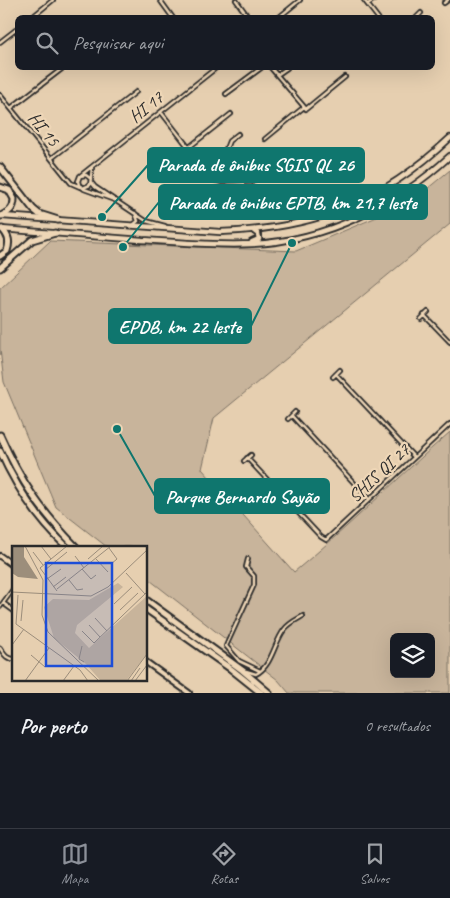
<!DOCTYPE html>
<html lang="pt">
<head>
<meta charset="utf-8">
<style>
  :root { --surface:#171b24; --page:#20242c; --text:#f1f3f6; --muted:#9ea1a6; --line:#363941; --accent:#8c9099 }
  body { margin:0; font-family:Caveat,sans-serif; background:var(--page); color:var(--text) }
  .controls { position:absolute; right:15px; bottom:15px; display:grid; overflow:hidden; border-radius:8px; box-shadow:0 5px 20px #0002 }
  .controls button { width:45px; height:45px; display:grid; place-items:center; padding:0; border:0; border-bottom:1px solid var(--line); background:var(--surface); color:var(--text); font:25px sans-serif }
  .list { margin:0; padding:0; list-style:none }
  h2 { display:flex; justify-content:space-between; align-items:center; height:65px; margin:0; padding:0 20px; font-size:21px }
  h2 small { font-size:16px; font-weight:400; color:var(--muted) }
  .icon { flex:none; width:28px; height:28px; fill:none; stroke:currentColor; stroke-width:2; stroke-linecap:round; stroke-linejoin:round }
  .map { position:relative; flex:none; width:450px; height:693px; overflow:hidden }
  .search { position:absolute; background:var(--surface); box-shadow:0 5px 20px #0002; left:15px; right:15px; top:15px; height:55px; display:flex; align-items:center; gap:12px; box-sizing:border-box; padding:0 18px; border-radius:8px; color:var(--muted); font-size:19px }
  .sheet { height:135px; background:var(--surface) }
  nav { display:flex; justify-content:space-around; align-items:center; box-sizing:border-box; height:70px; border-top:1px solid var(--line); background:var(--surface); font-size:14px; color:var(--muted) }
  nav a { display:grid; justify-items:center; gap:2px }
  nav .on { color:var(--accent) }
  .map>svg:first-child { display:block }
</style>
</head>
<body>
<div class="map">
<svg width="450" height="693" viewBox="0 0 450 693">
  <rect width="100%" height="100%" fill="#e6cfb0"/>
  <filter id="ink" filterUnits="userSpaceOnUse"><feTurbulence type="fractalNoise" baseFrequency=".02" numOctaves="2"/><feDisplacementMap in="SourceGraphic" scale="10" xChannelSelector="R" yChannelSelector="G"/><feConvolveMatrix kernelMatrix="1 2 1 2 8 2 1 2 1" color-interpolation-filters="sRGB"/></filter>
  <g filter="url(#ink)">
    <path fill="#c8b49b" stroke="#7a7063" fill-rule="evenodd" d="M450,170V224L214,418L202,469L294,572C348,528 397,478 450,432V693H289L278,680L146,577V547H107L56,507L4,382L0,349V288L50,241L296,251L410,203ZM394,637H431V674H394Z"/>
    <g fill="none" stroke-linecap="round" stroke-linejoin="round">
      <defs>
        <path id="street" d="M160,0L173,18
          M236,0L249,18
          M364,0L378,18
          M444,3L448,0
          M368,4L373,0
          M31,18L53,0
          M278,18L300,0
          M416,18L421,13
          M0,42L18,28
          M271,68L306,109L345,77
          M277,75L287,68
          M226,94L261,68
          M0,95L71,183L80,187
          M11,108L63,68
          M161,112L214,180L222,182L251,183L256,178
          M265,139L304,107
          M188,148L231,114
          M52,158L136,92
          M204,167L225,151L229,141L238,134
          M80,176L216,68
          M91,179L86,175L80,176L78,181L79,185L83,188L90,185L92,168
          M91,182L95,187L146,221L165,226
          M84,189L117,201
          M133,225L138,221L135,213
          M424,315L450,342
          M421,319L428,312
          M336,374L414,457
          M333,377L340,370
          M292,416L369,499
          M288,419L295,412
          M247,458L321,537L326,540L450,424
          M244,461L251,455
          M248,559L246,567L254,576V585L226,646L239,661L260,671
          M3,603L14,611
          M0,607L14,588
          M0,648C4,654 6,659 14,659
          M246,671L256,674C272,666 274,643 284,630C289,623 296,620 303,616"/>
        <path id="secondary" d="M0,556L14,566
          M146,662L189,693"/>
        <path id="primary" d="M2,216L220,232C315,229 381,203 450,138
          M1,229C48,233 95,236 142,240C179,242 215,246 252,244C325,241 397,205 450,156
          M252,242L259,239L258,234L254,231"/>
        <path id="highway" d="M0,167L33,209L39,214L58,220
          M0,187L9,190L14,199C14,209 9,212 1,216
          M0,256L7,251C10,242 9,236 2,229
          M0,268L32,240L55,233
          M0,435C21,482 40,510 76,547
          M0,451C16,487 38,520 67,547
          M146,600L242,670L269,693
          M146,609L231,669L261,693"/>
      </defs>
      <use href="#street" stroke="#2b2b2b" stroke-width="6"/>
      <use href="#secondary" stroke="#2b2b2b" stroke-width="8"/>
      <use href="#primary" stroke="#2b2b2b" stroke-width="8"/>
      <use href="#highway" stroke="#2b2b2b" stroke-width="9"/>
      <use href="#street" stroke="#eed6b6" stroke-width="2.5"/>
      <use href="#secondary" stroke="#eed6b6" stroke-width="4"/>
      <use href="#primary" stroke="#eed6b6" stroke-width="4.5"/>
      <use href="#highway" stroke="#eed6b6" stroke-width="5"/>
    </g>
  </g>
  <g text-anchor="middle" stroke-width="4.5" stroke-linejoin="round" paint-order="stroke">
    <g font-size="18" fill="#2b2b2b" stroke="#eed6b6">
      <text transform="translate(146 107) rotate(-39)" y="6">HI 17</text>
      <text transform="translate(44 129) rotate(51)" y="6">HI 15</text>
      <text transform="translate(379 473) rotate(-43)" y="6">SHIS QI 27</text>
    </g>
  </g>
  <g transform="translate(12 546)">
    <rect width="135" height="135" fill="#e6cfb0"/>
    <path d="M106,37L111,41L65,79L63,87L77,102L135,50V108L114,135H89L74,118L42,92L32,61L41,53L77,54Z" fill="#c8b49b"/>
    <path d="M0,0H12V11L26,33L6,31L0,27Z" fill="#9c8e7b"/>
    <path fill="none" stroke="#9b8d7b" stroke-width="1" d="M13,0L31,34L30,69L36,86L87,135M29,0L39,13M97,2L105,13L99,18M21,6L31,19M63,10L72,22M76,13L91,0M84,13L96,26M70,23L79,33L84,29M33,24L55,6M114,27L133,48M35,33L49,23M57,34L65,44L71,43M41,41L54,31M45,43L99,0M45,45L28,22L55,0M0,46L79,50L96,41L135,4M6,49L4,78L68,124L76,135M102,58L120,41M108,64L126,47M83,72L95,85M9,75L11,54M77,79L88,91M70,85L82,97L135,46M0,99L12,83M70,100L67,113L72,116M19,109L33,121M13,135L37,102M51,135L62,120M115,135L135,108M119,135L128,122M123,135L135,119"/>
    <path fill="#1d4ed8" fill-opacity="0.15" stroke="#1d4ed8" stroke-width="2.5" d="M34,17H100V120H34Z"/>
    <rect width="135" height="135" fill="none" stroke="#2b2b2b" stroke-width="2.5"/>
  </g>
  <path fill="none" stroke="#0f766e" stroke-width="2" d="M102 217L148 165M123 247L159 202M292 243L251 326M117 429L155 496"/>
  <g fill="#0f766e" stroke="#eed6b6" stroke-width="2">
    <circle cx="102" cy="217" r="5"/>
    <circle cx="123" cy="247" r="5"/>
    <circle cx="292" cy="243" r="5"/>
    <circle cx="117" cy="429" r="5"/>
  </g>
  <g fill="#0f766e" stroke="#0f766e" stroke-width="2">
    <rect x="148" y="148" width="216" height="34" rx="5"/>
    <rect x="159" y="185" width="268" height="34" rx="5"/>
    <rect x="109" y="309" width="142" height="34" rx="5"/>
    <rect x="155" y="479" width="174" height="34" rx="5"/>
  </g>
  <g font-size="19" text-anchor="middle" font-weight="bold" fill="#fff">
    <text x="256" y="171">Parada de ônibus SGIS QL 26</text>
    <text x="293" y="209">Parada de ônibus EPTB, km 21,7 leste</text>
    <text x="180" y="333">EPDB, km 22 leste</text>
    <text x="242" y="503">Parque Bernardo Sayão</text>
  </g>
</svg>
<div class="controls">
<button><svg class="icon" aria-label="layers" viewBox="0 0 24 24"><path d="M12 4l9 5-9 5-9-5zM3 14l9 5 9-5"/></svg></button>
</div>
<div class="search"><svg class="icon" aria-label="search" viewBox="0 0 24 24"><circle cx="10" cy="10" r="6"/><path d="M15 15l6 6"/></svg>Pesquisar aqui</div>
</div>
<section class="sheet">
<h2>Por perto<small>0 resultados</small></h2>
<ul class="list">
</ul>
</section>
<nav>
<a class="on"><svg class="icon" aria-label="map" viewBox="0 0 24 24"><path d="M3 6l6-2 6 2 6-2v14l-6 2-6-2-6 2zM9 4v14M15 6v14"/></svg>Mapa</a>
<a><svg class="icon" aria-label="directions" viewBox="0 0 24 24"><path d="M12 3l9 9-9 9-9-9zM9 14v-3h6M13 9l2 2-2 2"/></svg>Rotas</a>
<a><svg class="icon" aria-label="saved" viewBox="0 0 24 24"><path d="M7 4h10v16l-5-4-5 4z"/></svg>Salvos</a>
</nav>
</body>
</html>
